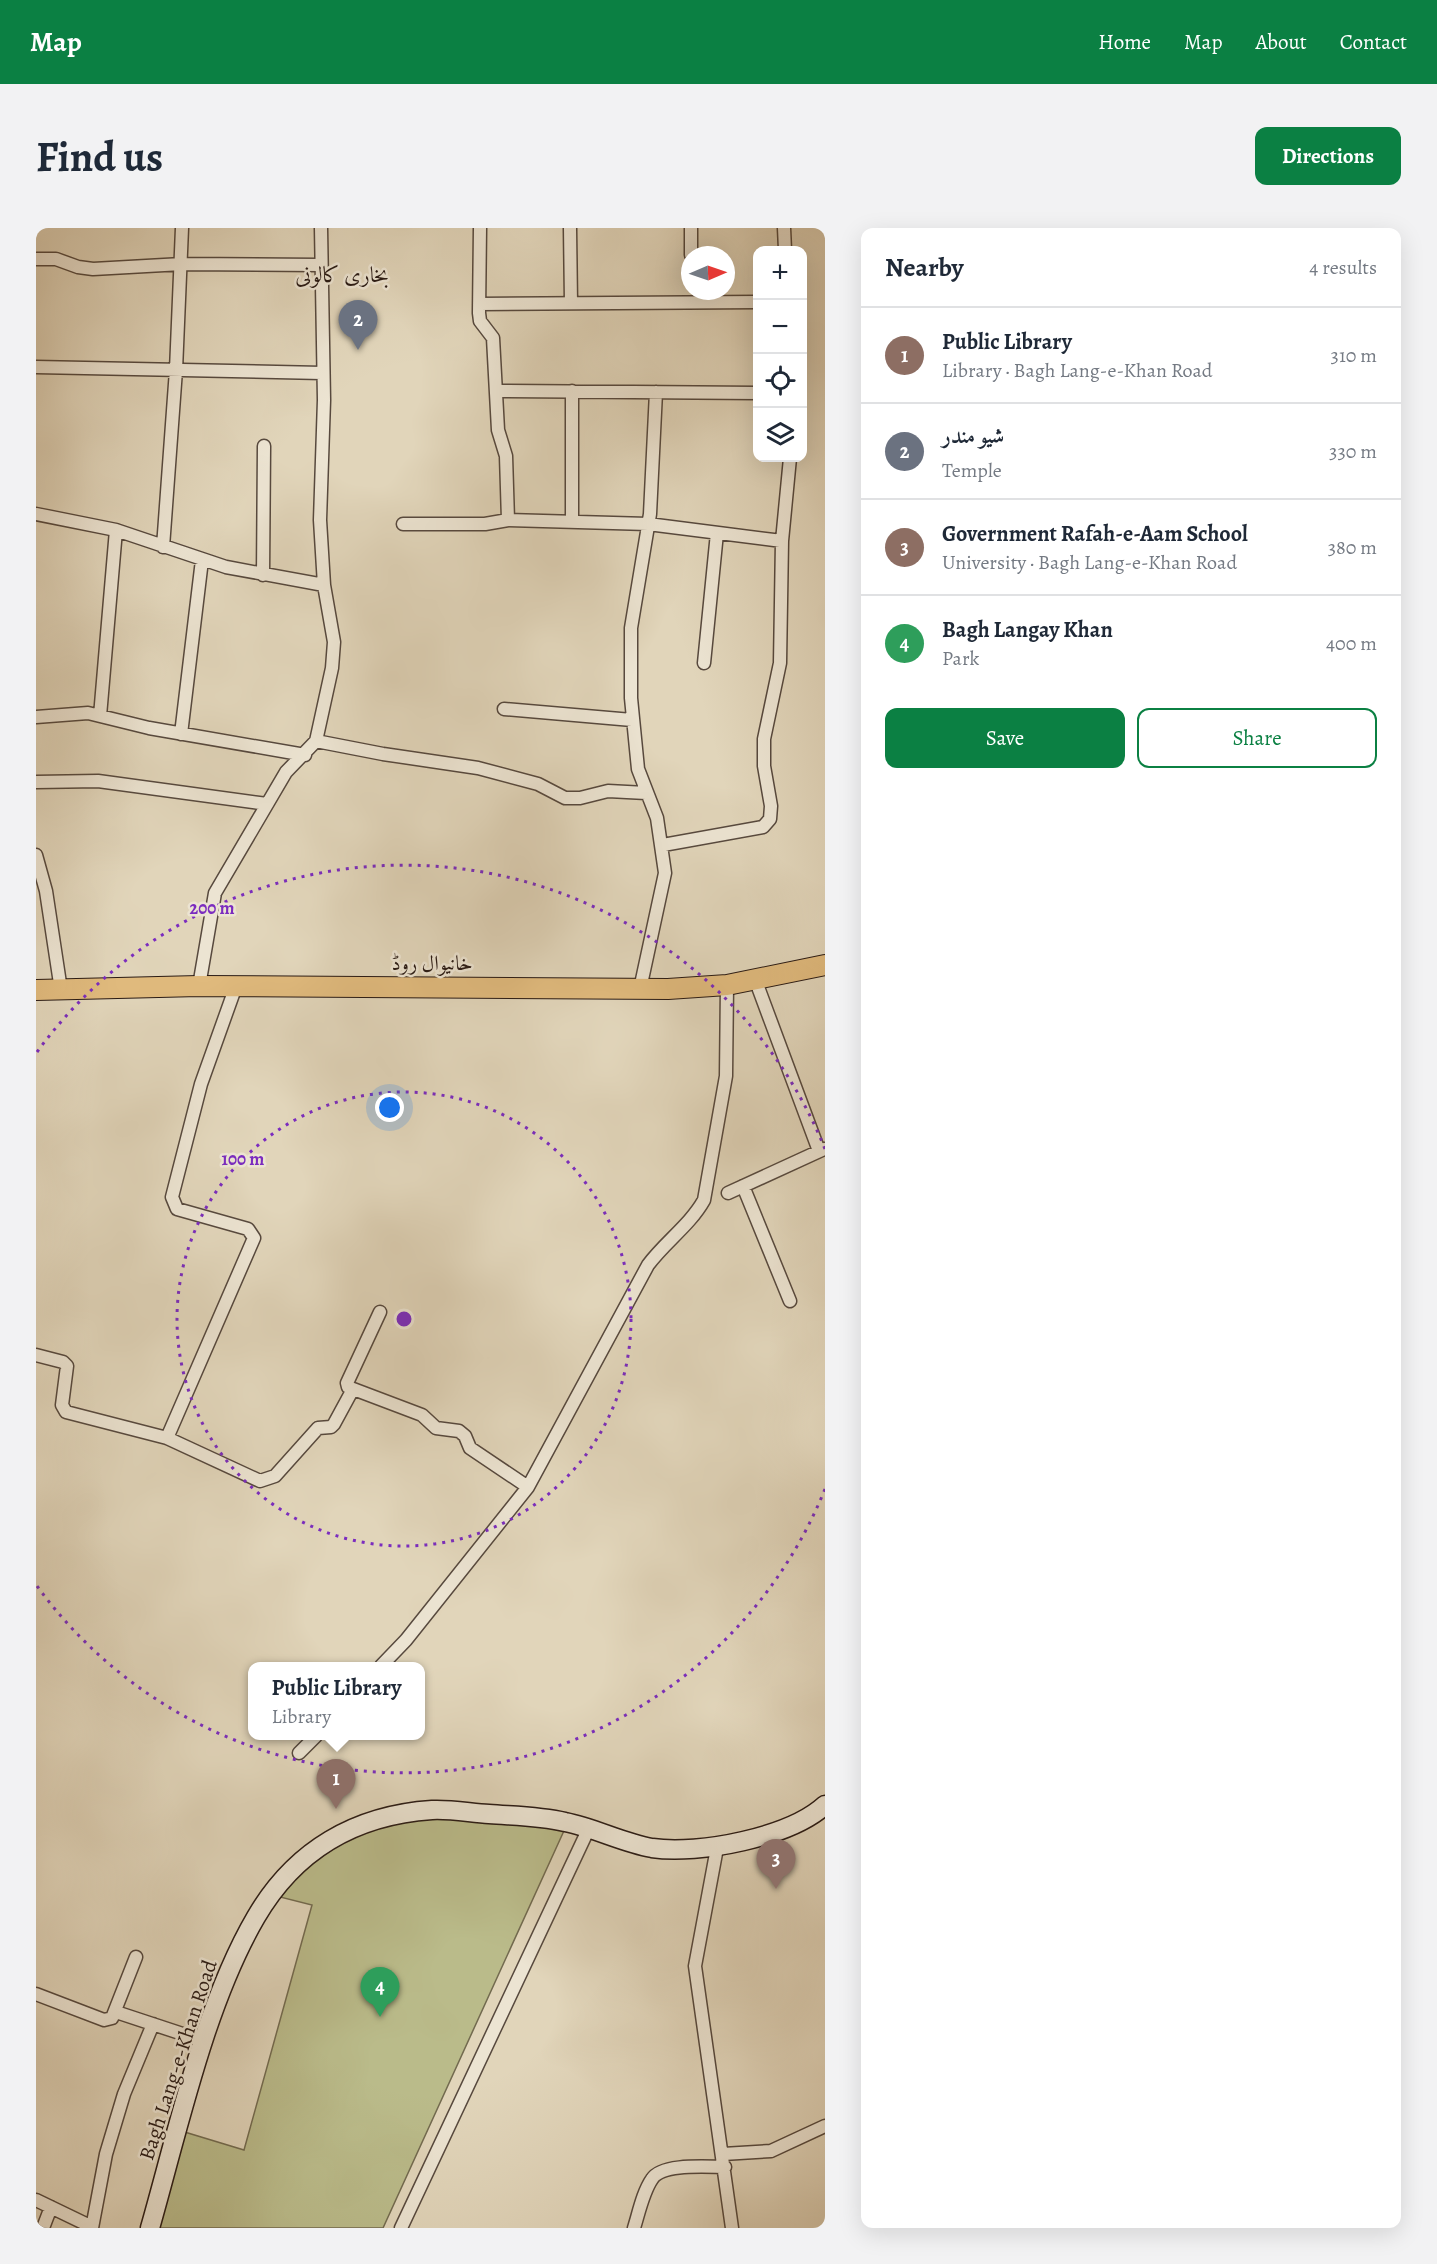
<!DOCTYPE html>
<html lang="en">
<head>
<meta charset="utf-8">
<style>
  :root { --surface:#fff; --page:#f2f2f3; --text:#1f2937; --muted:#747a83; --line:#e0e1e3; --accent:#0b8043 }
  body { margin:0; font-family:Alegreya,Amiri,serif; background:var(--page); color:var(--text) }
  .controls { position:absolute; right:18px; top:18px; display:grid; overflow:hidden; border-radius:12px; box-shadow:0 6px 24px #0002 }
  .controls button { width:54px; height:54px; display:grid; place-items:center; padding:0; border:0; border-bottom:2px solid var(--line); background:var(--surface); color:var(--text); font:30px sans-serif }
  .compass { position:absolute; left:645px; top:18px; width:54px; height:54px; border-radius:50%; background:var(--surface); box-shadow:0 6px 24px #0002; rotate:88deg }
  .you { position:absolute; left:354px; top:880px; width:21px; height:21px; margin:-15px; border:4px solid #fff; border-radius:50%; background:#1a73e8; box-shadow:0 0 0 9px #1a73e833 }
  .badge { display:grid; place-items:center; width:39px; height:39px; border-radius:50%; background:var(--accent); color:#fff; font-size:20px; font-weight:700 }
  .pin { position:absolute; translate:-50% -50px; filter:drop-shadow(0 2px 3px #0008) }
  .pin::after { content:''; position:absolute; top:32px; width:21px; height:18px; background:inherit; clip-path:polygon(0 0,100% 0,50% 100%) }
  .popup { position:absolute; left:212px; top:1434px; width:177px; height:78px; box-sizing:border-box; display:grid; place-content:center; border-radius:12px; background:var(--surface); filter:drop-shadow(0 2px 4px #0005); font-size:20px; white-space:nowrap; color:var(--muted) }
  .popup b { font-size:22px; color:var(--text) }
  .popup::after { content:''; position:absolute; left:50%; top:100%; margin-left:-12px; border:12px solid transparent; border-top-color:var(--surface) }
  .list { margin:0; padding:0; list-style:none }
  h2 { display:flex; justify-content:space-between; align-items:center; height:78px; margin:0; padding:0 24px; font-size:26px }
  h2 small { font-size:20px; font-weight:400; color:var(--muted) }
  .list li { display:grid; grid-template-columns:39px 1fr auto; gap:18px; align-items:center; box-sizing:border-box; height:96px; padding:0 24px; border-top:2px solid var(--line) }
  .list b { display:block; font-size:22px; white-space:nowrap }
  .list p { margin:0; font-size:20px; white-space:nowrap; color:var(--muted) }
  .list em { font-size:20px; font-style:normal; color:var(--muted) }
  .actions { display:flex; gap:12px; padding:18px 24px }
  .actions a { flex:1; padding:14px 0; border:2px solid var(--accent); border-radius:12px; text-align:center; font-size:21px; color:var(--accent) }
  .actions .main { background:var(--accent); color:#fff }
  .icon { flex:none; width:33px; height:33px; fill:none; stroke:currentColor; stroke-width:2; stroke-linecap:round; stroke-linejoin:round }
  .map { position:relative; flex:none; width:789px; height:2000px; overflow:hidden; border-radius:12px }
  header { display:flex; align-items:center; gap:36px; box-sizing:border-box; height:84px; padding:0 30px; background:var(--accent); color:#fff }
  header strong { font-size:28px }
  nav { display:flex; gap:33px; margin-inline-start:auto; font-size:21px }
  .intro { display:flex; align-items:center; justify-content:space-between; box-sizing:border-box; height:144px; padding:0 36px }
  h1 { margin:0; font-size:42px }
  .button { padding:15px 27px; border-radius:12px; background:var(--accent); color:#fff; font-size:21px; font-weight:700 }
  main { display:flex; gap:36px; padding:0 36px }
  aside { flex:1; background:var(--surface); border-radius:12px; box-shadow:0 6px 24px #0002 }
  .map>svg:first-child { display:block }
</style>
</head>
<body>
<header>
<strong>Map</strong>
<nav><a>Home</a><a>Map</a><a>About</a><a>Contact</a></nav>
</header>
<div class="intro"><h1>Find us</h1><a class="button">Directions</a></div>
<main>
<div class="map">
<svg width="789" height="2000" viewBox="0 0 789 2000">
  <rect width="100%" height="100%" fill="#e1d5ba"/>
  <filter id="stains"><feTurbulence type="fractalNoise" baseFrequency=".00333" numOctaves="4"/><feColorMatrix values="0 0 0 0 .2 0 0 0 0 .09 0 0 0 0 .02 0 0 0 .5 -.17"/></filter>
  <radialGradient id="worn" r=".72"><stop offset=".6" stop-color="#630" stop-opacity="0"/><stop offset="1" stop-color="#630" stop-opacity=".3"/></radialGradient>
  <path fill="#babb8a" stroke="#726a4f" stroke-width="1.5" d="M398,1582L532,1594L347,2000H114L142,1902L208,1922L276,1677L236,1667L318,1598Z"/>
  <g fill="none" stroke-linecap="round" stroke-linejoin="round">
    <defs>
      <path id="street" d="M444,0L443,85L444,93L457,110L462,202L470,228L472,292
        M534,0L535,75
        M655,0V27
        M748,0L749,22
        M0,31H20L42,39L57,41L146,36L284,37
        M443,76L722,74
        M0,139L286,145
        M460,163L722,165
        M536,163V293
        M0,286L80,302L190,339L288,357
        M367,296H449L472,292L612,296L746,313
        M127,319L140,142L146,0
        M227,347L228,218
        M668,435L681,305
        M468,481L596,492
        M64,488L80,302
        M0,489L52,485L113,500L269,527
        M145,506L166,332
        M280,513L347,526L442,540L502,556L529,570H544L572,563L610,565
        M0,554L62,553L231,576
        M627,617L727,599L734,591L735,578L728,538V511L744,435L746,313L754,230
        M0,627L10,663L25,762
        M719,751L783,923
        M163,758L179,665L250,544L280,513L296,440L298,414L288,357L284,292L288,172L285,0
        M604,761L629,645L621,590L602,541L595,470V400L614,286L620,164
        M707,958L754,1073
        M692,965L788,921
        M344,1084L311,1155L312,1159L386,1187L400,1200L423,1203L429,1208L434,1220L492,1259
        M0,1127L27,1134L31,1138L26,1177L30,1184L131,1210L224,1253L239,1248L282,1200L295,1199L298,1196L317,1161
        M131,1210L218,1010L212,1001L141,981L136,969L165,856L200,758
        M345,1438L370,1412L492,1259L612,1037C629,1014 654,997 668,972L690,848L691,757
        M263,1525L280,1508
        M681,1620L659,1738L696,2000
        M0,1766L68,1792L76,1790L100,1729
        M80,1784L168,1813
        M687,1926L735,1923L789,1898
        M0,1972L56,1999
        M7,2000L15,1979
        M56,2000L70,1926L88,1866L117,1796
        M365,2000L553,1600
        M598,2000C603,1984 607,1964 616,1951C626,1935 671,1939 689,1939"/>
      <path id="secondary" d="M114,2000C142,1902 169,1776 220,1689C259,1622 320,1587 396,1582C415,1581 435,1585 453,1586C479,1588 504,1588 529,1594C559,1600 587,1615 616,1620C663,1627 754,1609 789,1577"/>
      <path id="primary" d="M0,762L163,758L632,761L691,757L789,737"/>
    </defs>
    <use href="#street" stroke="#57493e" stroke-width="15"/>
    <use href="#secondary" stroke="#291a14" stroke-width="21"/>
    <use href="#primary" stroke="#291a14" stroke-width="22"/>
    <use href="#street" stroke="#ece4d2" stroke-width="12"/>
    <use href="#secondary" stroke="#ece4d2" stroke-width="18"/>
    <use href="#primary" stroke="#e0ba7d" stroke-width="20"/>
  </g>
  <g fill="none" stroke="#7b2cbf" stroke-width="3" stroke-dasharray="3 6">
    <circle cx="368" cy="1091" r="227"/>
    <path d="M789 1261A454 454 0 0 1 1 1358M1 824A454 454 0 0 1 789 921"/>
  </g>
  <g text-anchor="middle" stroke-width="5" stroke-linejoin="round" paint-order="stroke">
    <g font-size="21" fill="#291a14" stroke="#ece4d2">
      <text x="396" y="742">خانیوال روڈ</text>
      <text transform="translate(142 1832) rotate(-72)" y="7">Bagh Lang-e-Khan Road</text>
    </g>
    <g font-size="22" fill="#291a14" stroke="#ece4d2">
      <text x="306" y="54">بخاری کالونی</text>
    </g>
  </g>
  <circle cx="368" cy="1091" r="9" fill="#7b2cbf" stroke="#ece4d2" stroke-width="3"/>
  <g font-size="18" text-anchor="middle" font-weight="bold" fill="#7b2cbf" stroke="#ece4d2" stroke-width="5" stroke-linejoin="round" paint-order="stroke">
    <text x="176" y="686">200 m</text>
    <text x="207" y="937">100 m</text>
  </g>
  <rect width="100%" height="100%" filter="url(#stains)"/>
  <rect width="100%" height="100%" fill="url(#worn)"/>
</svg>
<div class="controls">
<button>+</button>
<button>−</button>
<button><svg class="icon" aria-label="locate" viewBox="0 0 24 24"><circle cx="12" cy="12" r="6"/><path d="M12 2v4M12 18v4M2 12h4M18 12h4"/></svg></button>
<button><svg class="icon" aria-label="layers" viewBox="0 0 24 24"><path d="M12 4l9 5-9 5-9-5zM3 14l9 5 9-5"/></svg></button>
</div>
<svg class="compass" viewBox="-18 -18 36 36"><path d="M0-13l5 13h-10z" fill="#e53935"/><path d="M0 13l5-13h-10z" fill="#747a83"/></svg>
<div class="you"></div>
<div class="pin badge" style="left:300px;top:1581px;background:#8d6e63">1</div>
<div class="popup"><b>Public Library</b>Library</div>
<div class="pin badge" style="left:322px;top:122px;background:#6b7280">2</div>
<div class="pin badge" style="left:740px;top:1661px;background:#8d6e63">3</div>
<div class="pin badge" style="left:344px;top:1789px;background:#2e9e5b">4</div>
</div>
<aside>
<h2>Nearby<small>4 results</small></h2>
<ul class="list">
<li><span class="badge" style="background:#8d6e63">1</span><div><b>Public Library</b><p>Library · Bagh Lang-e-Khan Road</p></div><em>310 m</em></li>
<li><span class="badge" style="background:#6b7280">2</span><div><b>شیو مندر</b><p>Temple</p></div><em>330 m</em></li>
<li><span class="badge" style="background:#8d6e63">3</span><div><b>Government Rafah-e-Aam School</b><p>University · Bagh Lang-e-Khan Road</p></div><em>380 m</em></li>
<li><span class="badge" style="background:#2e9e5b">4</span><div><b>Bagh Langay Khan</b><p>Park</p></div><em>400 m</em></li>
</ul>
<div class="actions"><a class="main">Save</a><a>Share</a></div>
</aside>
</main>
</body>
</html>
